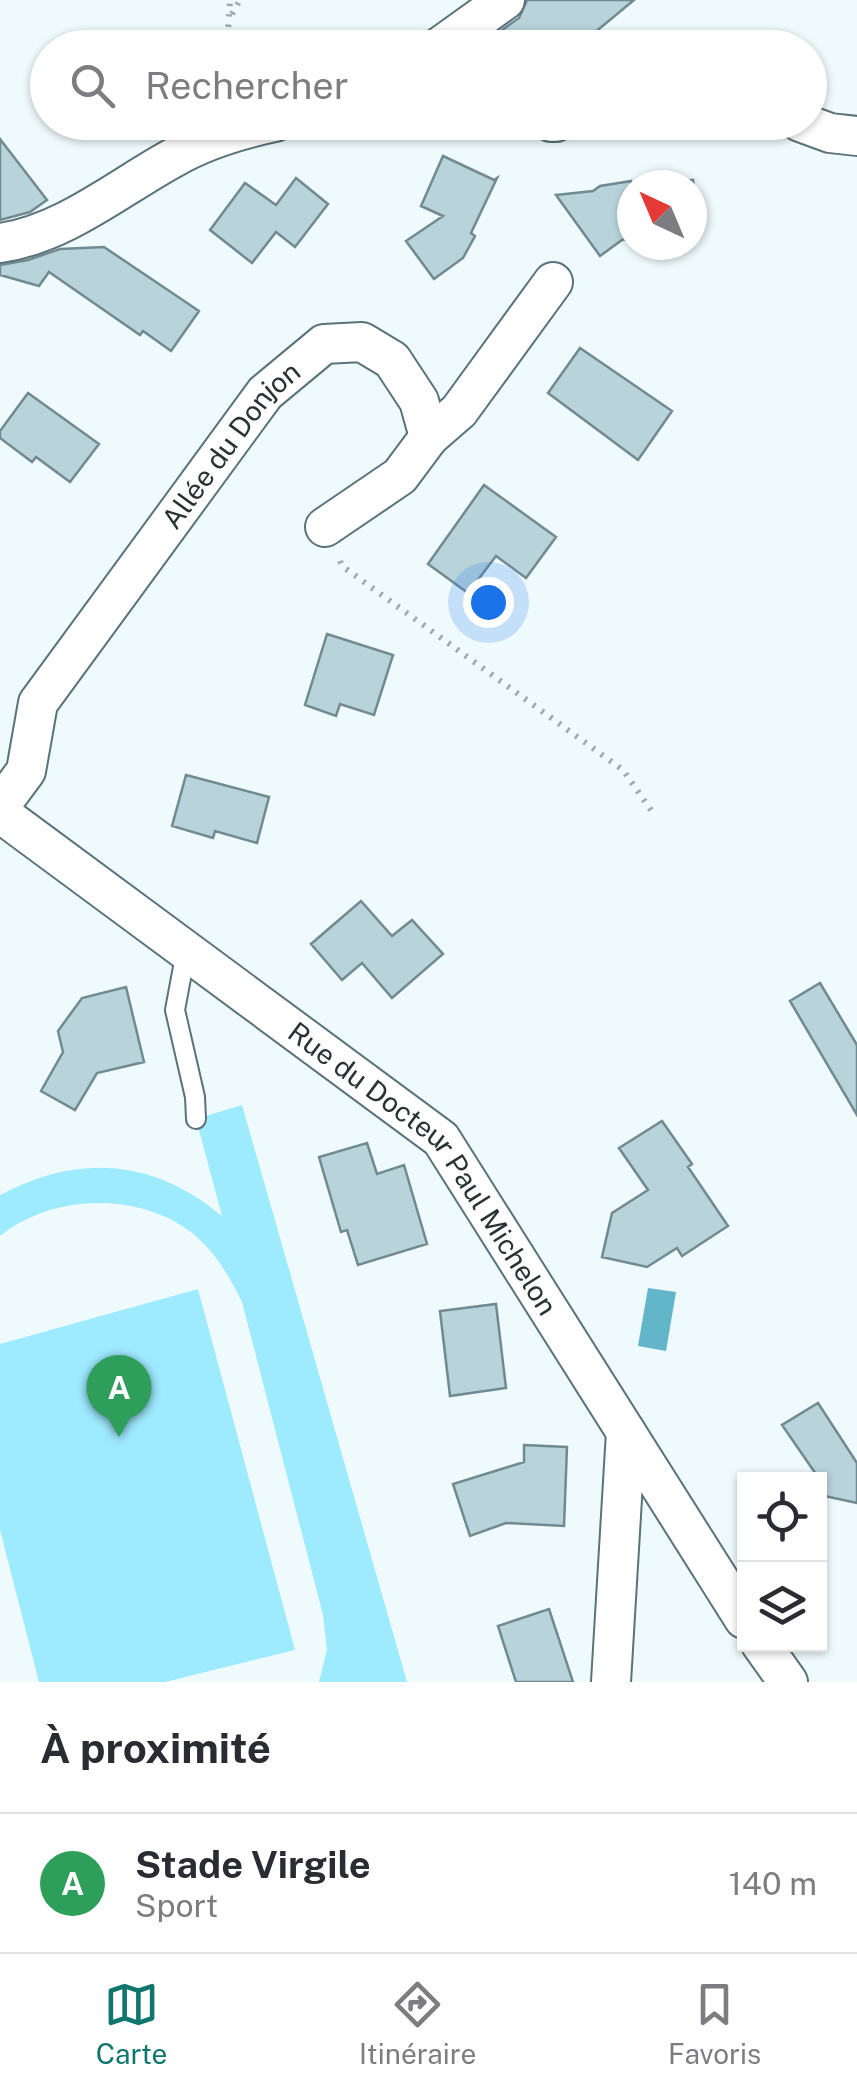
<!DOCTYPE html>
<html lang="fr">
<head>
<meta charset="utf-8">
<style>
  :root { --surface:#fff; --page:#f2f2f3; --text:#2b2b33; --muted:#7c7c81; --line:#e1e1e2; --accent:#0f766e }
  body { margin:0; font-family:"Public Sans",sans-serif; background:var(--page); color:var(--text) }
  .controls { position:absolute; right:30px; bottom:30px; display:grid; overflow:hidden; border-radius:0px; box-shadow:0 2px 8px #0004 }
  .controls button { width:90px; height:90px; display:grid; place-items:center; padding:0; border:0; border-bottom:2px solid var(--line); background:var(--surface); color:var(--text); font:50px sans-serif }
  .compass { position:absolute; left:617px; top:170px; width:90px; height:90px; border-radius:50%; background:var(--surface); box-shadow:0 2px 8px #0004; rotate:316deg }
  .you { position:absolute; left:488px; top:602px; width:35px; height:35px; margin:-25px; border:8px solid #fff; border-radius:50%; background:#1a73e8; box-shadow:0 0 0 15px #1a73e833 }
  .badge { display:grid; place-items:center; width:65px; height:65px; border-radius:50%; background:var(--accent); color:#fff; font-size:32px; font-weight:700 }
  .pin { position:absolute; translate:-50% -82px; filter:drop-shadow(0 2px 5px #0008) }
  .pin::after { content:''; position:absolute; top:52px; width:35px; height:30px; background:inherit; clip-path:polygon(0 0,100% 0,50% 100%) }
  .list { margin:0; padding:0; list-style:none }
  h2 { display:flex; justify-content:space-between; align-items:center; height:130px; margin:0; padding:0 40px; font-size:42px }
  h2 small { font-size:32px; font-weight:400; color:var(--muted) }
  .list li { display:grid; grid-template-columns:65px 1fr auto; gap:30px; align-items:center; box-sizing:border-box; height:140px; padding:0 40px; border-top:2px solid var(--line) }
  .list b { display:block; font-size:38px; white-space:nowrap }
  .list p { margin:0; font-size:32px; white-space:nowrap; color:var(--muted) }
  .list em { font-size:32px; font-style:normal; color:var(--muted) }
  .icon { flex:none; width:55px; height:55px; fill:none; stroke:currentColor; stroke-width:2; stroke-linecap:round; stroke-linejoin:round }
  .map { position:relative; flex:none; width:857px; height:1682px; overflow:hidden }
  .search { position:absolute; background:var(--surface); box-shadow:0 2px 8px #0004; left:30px; right:30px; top:30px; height:110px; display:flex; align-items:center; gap:25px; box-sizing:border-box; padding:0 35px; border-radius:55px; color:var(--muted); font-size:38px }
  .sheet { height:270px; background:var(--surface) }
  nav { display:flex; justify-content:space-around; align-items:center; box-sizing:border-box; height:140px; border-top:2px solid var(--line); background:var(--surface); font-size:28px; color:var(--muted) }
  nav a { display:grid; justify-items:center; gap:5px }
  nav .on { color:var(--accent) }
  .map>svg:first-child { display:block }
</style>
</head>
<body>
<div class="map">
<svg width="857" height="1682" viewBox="0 0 857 1682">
  <rect width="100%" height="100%" fill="#effafd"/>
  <path fill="#9eeaff" d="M242,1105L407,1682H319L327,1650L323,1615L242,1302C227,1271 209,1242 179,1224C126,1192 48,1197 0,1236V1195C79,1153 154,1159 222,1216L196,1119Z
    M198,1289L295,1650L165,1682H39L0,1530V1344Z"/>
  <path fill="#63b5ca" d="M648,1288L676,1292L666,1351L638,1346Z"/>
  <path fill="#b8d3da" stroke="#718a91" stroke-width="2.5" d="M527,0H634L576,48H503L495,35L519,18Z
    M0,139L47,200L30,212L0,220Z
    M443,156L494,180L497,178L471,233L475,236L463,258L434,279L406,241L443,216L421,206Z
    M296,178L328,204L295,247L276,232L252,263L210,230L245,183L276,205Z
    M693,180L699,230L692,231V185H647Z
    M631,181L632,238L622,240L600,256L556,195L593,191L600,186Z
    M104,247L199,311L171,351L143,331L140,335L49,272L39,286L0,275V265L28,260L60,249Z
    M580,348L672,411L638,460L548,393Z
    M28,393L99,444L70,482L36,457L32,462L0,438V431Z
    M484,485L556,537L526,578L496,556L468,593L428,564Z
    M327,634L393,655L374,715L340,704L336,716L305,705Z
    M186,775L269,797L257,843L215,831L213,838L172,826Z
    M361,901L392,936L412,920L443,954L392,998L362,963L342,980L311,944Z
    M820,983L857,1045V1115L790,1001Z
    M126,987L144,1062L97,1073L75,1110L41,1091L63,1052L58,1031L82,998Z
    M662,1121L692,1164L688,1167L728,1226L682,1256L677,1248L647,1267L602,1257L612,1213L648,1190L619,1148Z
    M367,1143L377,1174L404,1165L427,1244L358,1265L347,1230L341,1232L319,1157Z
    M496,1304L506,1388L450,1396L440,1311Z
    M818,1403L857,1463V1503L820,1495V1480L782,1425Z
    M524,1445L567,1447L564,1526L506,1523L470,1536L453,1484L524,1462Z
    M549,1609L573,1682H516L498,1626Z"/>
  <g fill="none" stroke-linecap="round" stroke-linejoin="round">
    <defs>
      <path id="service" d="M186,951L175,1010L195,1097L196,1119"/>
      <g id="minor">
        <path d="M438,48L505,0"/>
        <path d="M551,122H556"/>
        <path d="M800,122L830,133L857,136"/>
        <path d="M0,243C64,234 118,188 173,158C204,140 241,129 275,122"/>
        <path d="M429,437L459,411L553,282"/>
        <path id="s1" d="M0,806L26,771L38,703L265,393L324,344L362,342L392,360L419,401L429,437L400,476L325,527"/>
        <path id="s2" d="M0,813L441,1139L744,1619"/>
        <path d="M761,1644L788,1682"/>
        <path d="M611,1682L626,1432"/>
      </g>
    </defs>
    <use href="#service" stroke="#5a7279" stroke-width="22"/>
    <use href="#minor" stroke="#5a7279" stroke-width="42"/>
    <path stroke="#9ea9ac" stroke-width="6" stroke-dasharray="2.5 8" stroke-linecap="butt" d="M232,14L240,0
      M227,48L230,0
      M340,561L342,566L623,770L655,816"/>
    <use href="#service" stroke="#fff" stroke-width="18"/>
    <use href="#minor" stroke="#fff" stroke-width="38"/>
  </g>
  <g text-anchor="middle" stroke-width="8" stroke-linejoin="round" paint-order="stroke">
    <g font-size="28" fill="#283336" stroke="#effafd">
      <text dy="10" stroke="none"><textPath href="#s1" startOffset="435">Allée du Donjon</textPath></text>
      <text dy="10" stroke="none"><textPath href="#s2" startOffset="558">Rue du Docteur Paul Michelon</textPath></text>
    </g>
  </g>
</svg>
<div class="controls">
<button><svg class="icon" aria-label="locate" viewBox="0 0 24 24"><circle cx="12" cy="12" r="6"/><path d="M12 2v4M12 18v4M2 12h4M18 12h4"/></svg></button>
<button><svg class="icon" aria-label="layers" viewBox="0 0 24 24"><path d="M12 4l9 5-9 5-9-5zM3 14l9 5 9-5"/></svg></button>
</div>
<svg class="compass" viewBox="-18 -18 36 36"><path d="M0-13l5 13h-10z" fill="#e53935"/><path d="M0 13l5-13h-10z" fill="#7c7c81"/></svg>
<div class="you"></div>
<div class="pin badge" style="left:119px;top:1437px;background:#2e9e5b">A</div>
<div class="search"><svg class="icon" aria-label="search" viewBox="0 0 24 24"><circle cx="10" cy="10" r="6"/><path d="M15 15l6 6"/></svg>Rechercher</div>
</div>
<section class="sheet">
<h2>À proximité<small></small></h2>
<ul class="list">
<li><span class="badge" style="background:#2e9e5b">A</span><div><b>Stade Virgile</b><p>Sport</p></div><em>140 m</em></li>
</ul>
</section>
<nav>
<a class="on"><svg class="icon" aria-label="map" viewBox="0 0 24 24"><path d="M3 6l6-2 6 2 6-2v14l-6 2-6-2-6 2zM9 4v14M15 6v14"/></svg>Carte</a>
<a><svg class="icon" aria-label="directions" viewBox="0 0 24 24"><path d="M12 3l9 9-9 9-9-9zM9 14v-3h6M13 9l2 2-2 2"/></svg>Itinéraire</a>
<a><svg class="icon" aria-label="saved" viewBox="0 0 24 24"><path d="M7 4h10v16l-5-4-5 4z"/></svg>Favoris</a>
</nav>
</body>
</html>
